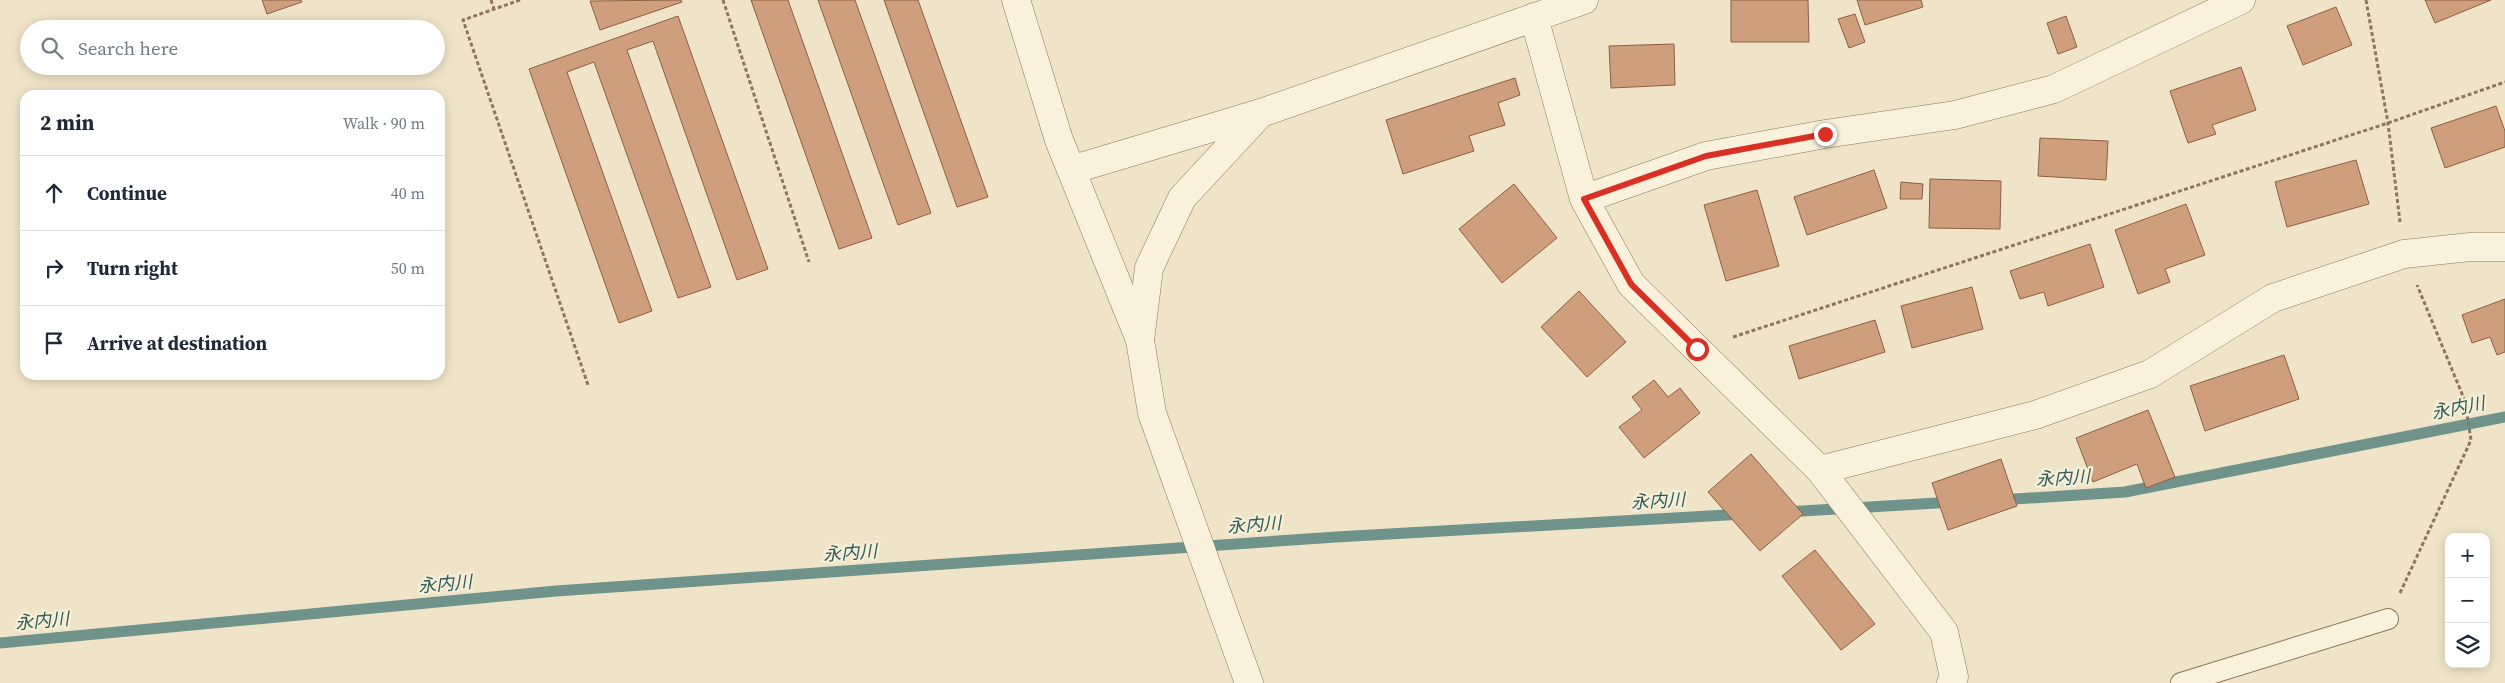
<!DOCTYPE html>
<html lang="en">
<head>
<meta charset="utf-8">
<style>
  :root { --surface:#fff; --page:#f6f6f7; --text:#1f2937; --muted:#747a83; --line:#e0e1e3 }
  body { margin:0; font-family:"Source Serif 4","Noto Sans JP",serif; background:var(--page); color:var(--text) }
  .controls { position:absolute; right:15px; bottom:15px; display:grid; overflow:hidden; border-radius:10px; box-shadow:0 2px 12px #0003 }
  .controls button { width:45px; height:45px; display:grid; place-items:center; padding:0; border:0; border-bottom:1px solid var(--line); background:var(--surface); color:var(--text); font:25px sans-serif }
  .stop { position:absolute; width:15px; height:15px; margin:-11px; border:4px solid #d93025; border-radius:50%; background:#fff }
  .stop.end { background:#d93025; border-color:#fff; box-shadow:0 1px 5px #0008 }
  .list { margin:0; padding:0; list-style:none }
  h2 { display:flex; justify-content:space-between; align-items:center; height:65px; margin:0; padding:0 20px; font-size:21px }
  h2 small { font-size:16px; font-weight:400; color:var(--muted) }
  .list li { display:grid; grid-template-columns:32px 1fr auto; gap:15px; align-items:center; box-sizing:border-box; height:75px; padding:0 20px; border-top:1px solid var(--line) }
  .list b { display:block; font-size:19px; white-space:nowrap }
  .list em { font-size:16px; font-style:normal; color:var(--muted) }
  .icon { flex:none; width:28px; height:28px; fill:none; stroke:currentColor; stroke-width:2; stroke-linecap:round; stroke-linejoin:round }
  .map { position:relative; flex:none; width:2505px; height:683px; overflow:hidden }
  .search { position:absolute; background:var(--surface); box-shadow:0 2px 12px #0003; left:20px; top:20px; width:425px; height:55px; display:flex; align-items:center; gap:12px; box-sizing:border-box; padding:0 18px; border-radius:28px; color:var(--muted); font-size:19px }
  .panel { position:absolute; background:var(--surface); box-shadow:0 2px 12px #0003; left:20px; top:90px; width:425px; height:290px; border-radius:15px }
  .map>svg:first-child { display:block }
</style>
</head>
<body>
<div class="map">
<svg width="2505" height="683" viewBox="0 0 2505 683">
  <rect width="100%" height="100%" fill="#f0e4c8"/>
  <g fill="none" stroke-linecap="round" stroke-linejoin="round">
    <path stroke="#6f938a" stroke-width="11" d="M1999,500L2125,492L2505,417
      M1785,512L1954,502
      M0,643L556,591L1336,537L1744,514"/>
  </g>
  <path fill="#cf9f7d" stroke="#8d5f41" d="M262,0H301L302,2L267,14Z
    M681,0L682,2L600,30L590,1Z
    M751,0H788L872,238L839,249Z
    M818,0H855L931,213L898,225Z
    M884,0H918L988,197L957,207Z
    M1731,0H1808L1809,42H1731Z
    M1857,0H1921L1923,7L1865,25Z
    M2425,0H2491L2435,23Z
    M2336,7L2352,45L2303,65L2287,26Z
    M1855,14L1865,42L1849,48L1838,19Z
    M678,16L768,269L737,280L653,41L627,50L711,287L678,298L594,62L567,72L652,311L619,323L529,69Z
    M2066,16L2077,47L2058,54L2047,23Z
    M1674,44L1675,85L1611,88L1609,46Z
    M2241,67L2256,110L2212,125L2216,134L2188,143L2170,91Z
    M1515,78L1520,95L1498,103L1505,125L1469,136L1474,151L1403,174L1386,120Z
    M2496,106L2505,131V147L2445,168L2431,128Z
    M2040,138L2108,141L2106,180L2038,176Z
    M2356,160L2369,204L2287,227L2275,182Z
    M1874,170L1887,208L1807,235L1794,197Z
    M1930,179L2001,181L2000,229L1929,228Z
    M1901,182L1923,184L1922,199H1900Z
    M1514,184L1557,238L1502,283L1459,229Z
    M1757,190L1779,266L1726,281L1704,205Z
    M2186,204L2205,255L2165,269L2170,282L2138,294L2115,230Z
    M2090,244L2104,287L2048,306L2044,292L2020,299L2010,271Z
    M1972,287L1983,329L1912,348L1901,306Z
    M1579,291L1626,342L1587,377L1541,327Z
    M2505,299V352L2497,355L2490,337L2472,343L2462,315Z
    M1875,320L1885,352L1799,379L1789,346Z
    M2284,355L2299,399L2205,431L2190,386Z
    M1654,380L1668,397L1680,388L1700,413L1644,458L1619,427L1642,410L1632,397Z
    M2148,410L2175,477L2146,488L2137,464L2093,482L2076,438Z
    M1751,454L1803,514L1760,551L1708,492Z
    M2001,459L2017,506L1948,530L1932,483Z
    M1815,550L1875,624L1841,650L1782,576Z"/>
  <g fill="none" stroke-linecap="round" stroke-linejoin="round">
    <defs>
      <path id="service" d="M2181,683L2388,619"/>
      <path id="minor" d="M1016,0L1059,140L1140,340
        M1534,17L1584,199L1631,284L1820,470L1944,632L1954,677L1951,683
        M1071,170L1261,113
        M1584,199L1706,156L1825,134L1955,115L2054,89L2241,0
        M1820,470L2035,415L2150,374L2273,298L2404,254L2470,247H2505"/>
      <path id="tertiary" d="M1249,683L1152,413L1140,340L1149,268L1182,198L1261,113L1584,0"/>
    </defs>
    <use href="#service" stroke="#8d765c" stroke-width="22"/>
    <use href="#minor" stroke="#8d765c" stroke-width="29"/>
    <use href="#tertiary" stroke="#8d765c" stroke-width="29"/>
    <path stroke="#8d765c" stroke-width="3" stroke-dasharray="4 2.5" stroke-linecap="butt" d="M491,0L494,9
      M520,0L463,20L588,385
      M723,0L809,262
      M2366,0L2388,123L2400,222
      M1733,337L2388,123L2505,82
      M2400,593L2471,440L2465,401L2417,285"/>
    <use href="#service" stroke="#faf1dc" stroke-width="20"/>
    <use href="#minor" stroke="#faf1dc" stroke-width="28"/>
    <use href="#tertiary" stroke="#faf1dc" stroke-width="28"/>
  </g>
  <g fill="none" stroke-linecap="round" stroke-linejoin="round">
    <path stroke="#d93025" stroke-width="6" d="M1697,349L1631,284L1584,199L1706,156L1825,134"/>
  </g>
  <g text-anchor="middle" stroke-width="4.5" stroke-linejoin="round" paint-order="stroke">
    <g font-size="18" font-style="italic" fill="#2f5d5a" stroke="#f7eed8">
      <text transform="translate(2458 408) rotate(-11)" y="6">永内川</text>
      <text transform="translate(2063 478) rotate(-3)" y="6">永内川</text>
      <text transform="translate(1658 501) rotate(-3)" y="6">永内川</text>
      <text transform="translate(1254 525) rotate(-4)" y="6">永内川</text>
      <text transform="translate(850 553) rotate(-4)" y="6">永内川</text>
      <text transform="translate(445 584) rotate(-5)" y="6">永内川</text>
      <text transform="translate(42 621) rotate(-5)" y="6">永内川</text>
    </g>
  </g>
</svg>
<div class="controls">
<button>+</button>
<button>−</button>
<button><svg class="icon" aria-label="layers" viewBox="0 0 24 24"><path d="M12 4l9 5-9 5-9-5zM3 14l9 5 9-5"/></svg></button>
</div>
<div class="stop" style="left:1697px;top:349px"></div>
<div class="stop end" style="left:1825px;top:134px"></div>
<div class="search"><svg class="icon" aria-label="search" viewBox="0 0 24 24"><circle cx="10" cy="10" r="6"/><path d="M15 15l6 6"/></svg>Search here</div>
<section class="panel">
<h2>2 min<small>Walk · 90 m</small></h2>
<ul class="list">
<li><svg class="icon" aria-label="ahead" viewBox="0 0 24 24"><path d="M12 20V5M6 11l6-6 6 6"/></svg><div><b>Continue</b></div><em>40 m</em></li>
<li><svg class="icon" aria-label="right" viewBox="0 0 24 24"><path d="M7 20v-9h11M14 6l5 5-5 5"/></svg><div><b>Turn right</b></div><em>50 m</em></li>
<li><svg class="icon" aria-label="arrive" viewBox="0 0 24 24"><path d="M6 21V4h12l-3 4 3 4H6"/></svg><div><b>Arrive at destination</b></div></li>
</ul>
</section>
</div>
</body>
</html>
